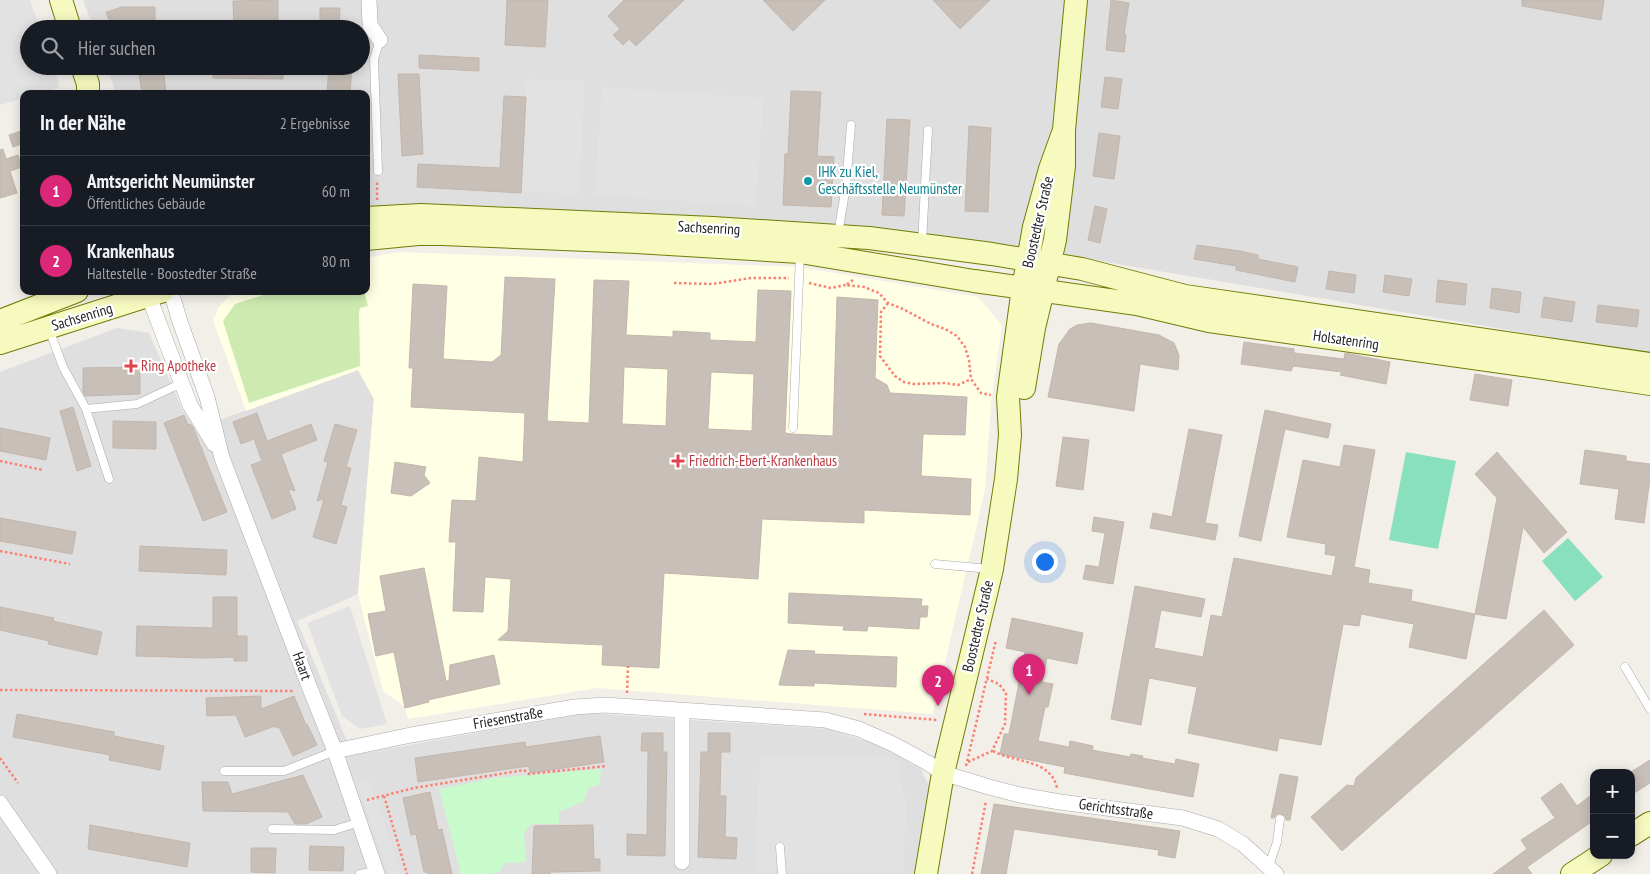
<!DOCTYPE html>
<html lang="de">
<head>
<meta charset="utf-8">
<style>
  :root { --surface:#171b24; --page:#242831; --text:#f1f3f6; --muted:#9ea1a6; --line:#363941; --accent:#db2777 }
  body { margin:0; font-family:"PT Sans Narrow",sans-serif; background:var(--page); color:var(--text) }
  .controls { position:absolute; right:15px; bottom:15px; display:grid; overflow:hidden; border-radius:10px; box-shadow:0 2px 12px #0003 }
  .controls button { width:45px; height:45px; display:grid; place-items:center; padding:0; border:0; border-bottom:1px solid var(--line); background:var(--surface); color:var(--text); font:25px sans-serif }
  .you { position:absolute; left:1044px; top:561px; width:18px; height:18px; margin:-12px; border:4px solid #fff; border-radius:50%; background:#1a73e8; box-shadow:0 0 0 8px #1a73e833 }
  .badge { display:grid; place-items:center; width:32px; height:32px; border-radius:50%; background:var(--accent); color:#fff; font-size:16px; font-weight:700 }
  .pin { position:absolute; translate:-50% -41px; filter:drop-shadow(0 1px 2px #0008) }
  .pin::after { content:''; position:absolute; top:26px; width:18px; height:15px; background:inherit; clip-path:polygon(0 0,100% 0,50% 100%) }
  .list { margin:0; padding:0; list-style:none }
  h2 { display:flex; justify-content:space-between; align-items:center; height:65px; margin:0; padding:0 20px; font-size:21px }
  h2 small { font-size:16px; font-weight:400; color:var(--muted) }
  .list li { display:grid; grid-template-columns:32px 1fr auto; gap:15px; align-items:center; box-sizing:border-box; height:70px; padding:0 20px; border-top:1px solid var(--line) }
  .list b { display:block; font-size:19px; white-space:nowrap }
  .list p { margin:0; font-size:16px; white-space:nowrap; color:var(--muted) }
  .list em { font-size:16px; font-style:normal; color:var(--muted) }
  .icon { flex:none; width:28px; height:28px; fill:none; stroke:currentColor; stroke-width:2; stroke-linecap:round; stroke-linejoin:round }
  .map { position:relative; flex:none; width:1650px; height:874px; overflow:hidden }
  .search { position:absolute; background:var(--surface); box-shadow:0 2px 12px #0003; left:20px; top:20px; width:350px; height:55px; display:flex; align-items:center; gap:12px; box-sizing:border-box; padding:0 18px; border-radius:28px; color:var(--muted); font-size:19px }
  .panel { position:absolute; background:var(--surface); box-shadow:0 2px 12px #0003; left:20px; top:90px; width:350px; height:205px; border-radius:10px }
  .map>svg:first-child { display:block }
</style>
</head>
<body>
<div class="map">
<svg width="1650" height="874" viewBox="0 0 1650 874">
  <rect width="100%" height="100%" fill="#f2efe9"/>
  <path fill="#e0dfdf" d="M83,0H1650V354L1076,257L366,207V94H116L107,66H361V29H94Z
    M117,328L149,333L183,411L197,428L358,370L374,399L358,594L297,621L353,755L587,713L829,729L878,745L921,769L929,786L916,874H0V372Z"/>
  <path fill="#ffffe5" d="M399,252L799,267L978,297L1002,325L991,405L985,490L933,714L597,688L408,719L405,707L383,691L358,594L374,399L358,370L246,411L213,320L219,307L234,291H366V258Z"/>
  <path fill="#cdebb0" d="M276,291H364L368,306L360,308L359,312L360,366L249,403L223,321L235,304Z"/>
  <path fill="#c8facc" d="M601,769L599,785L588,788L584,801L559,812V824H531L524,833L526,862L505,863L500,872L492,874H461L439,789L494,778Z"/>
  <path fill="#88e0be" d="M1406,452L1456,461L1438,549L1389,540Z
    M1568,538L1603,577L1575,601L1542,561Z"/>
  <path fill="#e2e2e2" d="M0,0H30L40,29H29V66H53L60,87L38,94H24V98L0,105Z
    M527,79L584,81L580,194L522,192Z
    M602,87L763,98L756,206L595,195Z
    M350,606L387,724L360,729L342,716L307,623Z
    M760,757H889L900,763L902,795L906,796L904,872L755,871Z
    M369,780L402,874H389L357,784Z"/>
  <path fill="#c7bfb8" stroke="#c4b6ab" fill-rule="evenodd" d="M278,0V29H234L233,1Z
    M507,0H548L545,47L505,45Z
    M624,0H684L636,46L629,39L623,45L613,35L620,29L608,16Z
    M763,0H825L793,31Z
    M933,0H990L960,29Z
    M1111,0L1129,3L1124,34L1126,35L1124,52L1106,50Z
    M1522,0H1604L1601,20L1522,6Z
    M122,7H155V25H133L121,29H112L106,12Z
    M320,8H340L339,27H320Z
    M419,55L479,58V71L419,68Z
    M138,66H163L166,94H142Z
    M213,66H284L283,79L213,78Z
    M329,66H352L350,94H327Z
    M398,74H419L423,154L402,156Z
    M1105,77L1122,79L1118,109L1101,107Z
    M791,91L821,92L817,156L834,157L831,207L783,205L785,154H788Z
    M504,96L526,97L521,193L417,187L418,164L500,168Z
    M887,119L910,120L904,216L882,215Z
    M969,126L991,128L988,212L965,211Z
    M24,130V143L13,147L9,135Z
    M1099,133L1120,136L1114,179L1093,176Z
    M3,149L6,159L18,155L22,167L10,171L17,193L0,198V150Z
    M1095,206L1107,209L1100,243L1088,240Z
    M1197,245L1240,251L1258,255V259L1298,267L1295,282L1236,270V266L1194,259Z
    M1329,271L1356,275L1354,293L1326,289Z
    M1385,275L1412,279L1409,296L1383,292Z
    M505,277L555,279L547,421L589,423L594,280L629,281L626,335L673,337V331L710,333V340L756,342L758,290L791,291L785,433L792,434L833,436L837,297L878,300L875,378L887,385L890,393L967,397L965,435L923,434L921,476L971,479L970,515L864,510V523L762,519L758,579L664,573L659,668L602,665L603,645L498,640L508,631L511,579L485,577L483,612L453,611L456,542H449L452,500L476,501L479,457L523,462L525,413L411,407L413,368H409L413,284L447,286L443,359L492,362L501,355ZM624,367L668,369L666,426L622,424ZM711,372L754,374L752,431L708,429Z
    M1438,280L1467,284L1465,305L1436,302Z
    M1492,288L1521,292L1519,313L1490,308Z
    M1544,297L1575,302L1572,322L1541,317Z
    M1598,305L1639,310L1637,327L1596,322Z
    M1091,323L1159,335L1174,343L1179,355L1178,370L1140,364L1134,411L1048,397L1059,344L1070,329L1077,325Z
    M1244,342L1294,349V353L1344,359L1345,353L1390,362L1386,384L1340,375L1342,372L1293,366L1291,371L1241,364Z
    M140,367V394L85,396L83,392V368Z
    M1475,374L1512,380L1508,406L1470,400Z
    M73,407L91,466L77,471L60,411Z
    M1265,410L1331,424L1328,438L1285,429L1261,541L1239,536Z
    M257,413L267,441L311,424L317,440L281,454L295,491L288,489L296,509L272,519L251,465L262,461L254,439L241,444L233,422Z
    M184,415L188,425L190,424L193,427L227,512L203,521L164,423Z
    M113,421L156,422V449L113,448Z
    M335,424L357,430L346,467L351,468L341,505L347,507L336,544L313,537L324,499L317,501L328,462L324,461Z
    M0,428L50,438L46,460L0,451Z
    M1189,429L1222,435L1205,523L1218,525L1215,540L1150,528L1153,513L1172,517Z
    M1063,437L1089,440L1083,490L1056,486Z
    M1344,445L1375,450L1354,567L1370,570L1368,583L1412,590L1411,601L1475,614L1466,659L1409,647L1414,624L1361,614L1359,626L1343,624L1321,745L1279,738L1277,751L1188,733L1197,687L1149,678L1141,725L1111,719L1135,586L1205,599L1201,617L1161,610L1154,648L1203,657L1211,615L1222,617L1234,558L1332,576L1336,556L1325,554L1326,544L1287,537L1303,460L1340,467Z
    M1585,450L1626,456V461L1650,464V478L1644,523L1615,519L1619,489L1580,484Z
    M1497,452L1567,532L1544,553L1523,527L1506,619L1475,614L1497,498L1475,474Z
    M395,462L426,467L424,475L430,483L411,496L391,493Z
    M1094,517L1124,522L1113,584L1083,579L1086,565L1099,567L1105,533L1092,531Z
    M0,518L76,532L72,554L0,541Z
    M140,546L227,550L226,575L139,571Z
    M424,568L446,681H449L450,665L494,655L500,684L428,700L429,702L405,708L394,652L376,656L368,614L386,611L380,576Z
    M789,593L922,599L921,606H928L927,617H920L919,629L868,626L867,631L843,630L844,626L788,623Z
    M213,597H237V636H247V661H234V657L206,658L136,656L137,626L213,628Z
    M0,607L54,618L53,621L102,632L97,655L48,644L49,641L0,630Z
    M1544,610L1574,645L1342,851L1311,817L1347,785L1354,786L1356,778Z
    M1012,618L1083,633L1077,664L1047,658L1042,682L1053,684L1048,707H1045L1038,741L1069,747L1070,741L1093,746L1092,750L1130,757L1131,754L1143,756L1142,758L1175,764L1176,759L1199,764L1193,797L1064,773L1065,767L1000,754L1004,734H1009L1025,652L1006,648Z
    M788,650L815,651L814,654L897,657L896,687L814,683V686L779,685Z
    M261,696V709L294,696L306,725L307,724L317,745L293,756L279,727L276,728L275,726L245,737L236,715L207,716L206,698Z
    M17,714L114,732V736L164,746L160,770L109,760L110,755L13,737Z
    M642,733H663V752H667L665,856L627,855V834L647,835L648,751H641Z
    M708,733H730V752H721L720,796H726L725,837L737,838L736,859L698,857L701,752H708Z
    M600,736L604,762L530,773L529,766L418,782L415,758L525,742L526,747Z
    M1650,760V783L1631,795V772Z
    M1280,774L1298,777L1290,820H1286L1285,816L1281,814H1277L1274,818H1271Z
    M303,775L322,817L306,824H295L288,812L203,811L202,782H228L232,794Z
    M1561,783L1577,806L1594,793V820L1527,867L1532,874H1493L1527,849L1521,840L1555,818L1541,798Z
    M430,792L438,830L442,829L452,874H428L427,872H424L416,834L411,835L403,798Z
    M994,804L1180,831L1175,858L1158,855L1159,850L1014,829L1006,874H981Z
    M90,825L190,843L187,867L88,849Z
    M593,825L594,859H600V871L550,872V874H532L534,826Z
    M310,846L344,847L343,871L309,870Z
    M251,848H276L275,873L251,872Z"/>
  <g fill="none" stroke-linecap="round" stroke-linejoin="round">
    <defs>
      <path id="lane" d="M378,171L374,59L380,40
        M838,234L846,186L851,125
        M922,243L928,130
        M49,329L63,367L86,409
        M793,428L800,254
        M109,479L86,409L137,404L182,383
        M935,564L990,569
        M1625,667L1650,709
        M224,771H284L335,751
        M272,829L334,830L360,822
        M780,847L782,874
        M1269,866L1277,842L1280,819
        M360,874L376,871"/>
      <path id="street" d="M369,0L370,25L380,40
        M171,291L179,319L207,397L222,458L311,691L335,751L377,874
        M149,297L190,405L214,444
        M682,711V862
        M335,751L411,735L575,707L605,705L825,720L859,729L893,744L928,763L943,773L989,787L1020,795L1060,802L1183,818L1218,829L1243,844L1276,874
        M0,803L49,874"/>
      <path id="secondary" d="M61,0L70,29
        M82,66L88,84V94
        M366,218L421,215L713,228L869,238L992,254L1082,269L1185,296L1650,364
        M366,239L418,234H442L636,242L800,252L974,281L1137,304L1209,321L1523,365L1650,384
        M0,321L77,291
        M0,343L163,291
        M1024,388L1034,328L1055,240L1064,166V130L1076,0
        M1631,835L1650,823
        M926,874L943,773L992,569L1006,479L1010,435L1008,397L1023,288L1034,227L1050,169L1064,130
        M1572,874L1601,855"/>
    </defs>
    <use href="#lane" stroke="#a9a9a9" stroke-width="9"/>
    <use href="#street" stroke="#a9a9a9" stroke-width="16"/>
    <use href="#secondary" stroke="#707d05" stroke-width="24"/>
    <path stroke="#fa8072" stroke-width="2.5" stroke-dasharray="2.5 2.5" stroke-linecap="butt" d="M377,200V181
      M853,280L846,285L864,287L879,293L888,303L903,309L931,324L945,329L957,336L965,347L969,360L971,379L981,393L991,395
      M674,283L712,284L751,278H789
      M809,283L831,288L846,285
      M888,303L881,312L880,356L895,376L904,382L914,384L945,383L958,385L971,379
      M0,461L43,470
      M0,551L70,564
      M0,690L295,691
      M627,693L628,666
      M864,714L937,720
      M993,751C1015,763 1051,759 1057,788
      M0,758L18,783
      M968,762L992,751L1005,724L1006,693L999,684L987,679
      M966,766L996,640
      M384,796L407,874
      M367,800L414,788L524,770L529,774L607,766
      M972,874L986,801"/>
    <use href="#lane" stroke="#fff" stroke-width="8"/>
    <use href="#street" stroke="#fff" stroke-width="15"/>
    <use href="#secondary" stroke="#f7fabf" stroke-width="22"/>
  </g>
  <circle fill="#0f9aa8" stroke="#fff" stroke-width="2" cx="808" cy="181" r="5"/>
  <g fill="#e0444e" stroke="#fff" stroke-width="2">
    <path d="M128.5 358.5h5v5h5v5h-5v5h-5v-5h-5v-5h5z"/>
    <path d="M675.5 453.5h5v5h5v5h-5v5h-5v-5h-5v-5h5z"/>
  </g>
  <g text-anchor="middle" stroke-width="4.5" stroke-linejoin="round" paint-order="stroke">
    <g font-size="15" fill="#0d838f" stroke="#fff" text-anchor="start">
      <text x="818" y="177">IHK zu Kiel,<tspan x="818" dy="17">Geschäftsstelle Neumünster</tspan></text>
    </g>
    <g font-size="15" fill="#222" stroke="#fff">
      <text transform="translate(1038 222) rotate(-77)" y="5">Boostedter Straße</text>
      <text transform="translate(709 228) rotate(3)" y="5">Sachsenring</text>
      <text transform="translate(82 317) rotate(-17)" y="5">Sachsenring</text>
      <text transform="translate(1346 340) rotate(8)" y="5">Holsatenring</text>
      <text transform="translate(978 626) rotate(-77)" y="5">Boostedter Straße</text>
      <text transform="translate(302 666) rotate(70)" y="5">Haart</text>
      <text transform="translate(508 718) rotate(-10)" y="5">Friesenstraße</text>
      <text transform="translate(1116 809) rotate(8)" y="5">Gerichtsstraße</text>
    </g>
    <g font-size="15" fill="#be3a42" stroke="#fff" text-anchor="start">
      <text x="141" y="371">Ring Apotheke</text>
      <text x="689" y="466">Friedrich-Ebert-Krankenhaus</text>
    </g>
  </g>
</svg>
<div class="controls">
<button>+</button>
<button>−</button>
</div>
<div class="you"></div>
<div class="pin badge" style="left:1029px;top:695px">1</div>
<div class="pin badge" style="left:938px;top:706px">2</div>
<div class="search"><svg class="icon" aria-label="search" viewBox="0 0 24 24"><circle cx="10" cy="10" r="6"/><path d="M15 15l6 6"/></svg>Hier suchen</div>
<section class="panel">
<h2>In der Nähe<small>2 Ergebnisse</small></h2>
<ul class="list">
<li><span class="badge">1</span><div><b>Amtsgericht Neumünster</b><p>Öffentliches Gebäude</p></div><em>60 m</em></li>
<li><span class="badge">2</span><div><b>Krankenhaus</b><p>Haltestelle · Boostedter Straße</p></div><em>80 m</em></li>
</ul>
</section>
</div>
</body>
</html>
